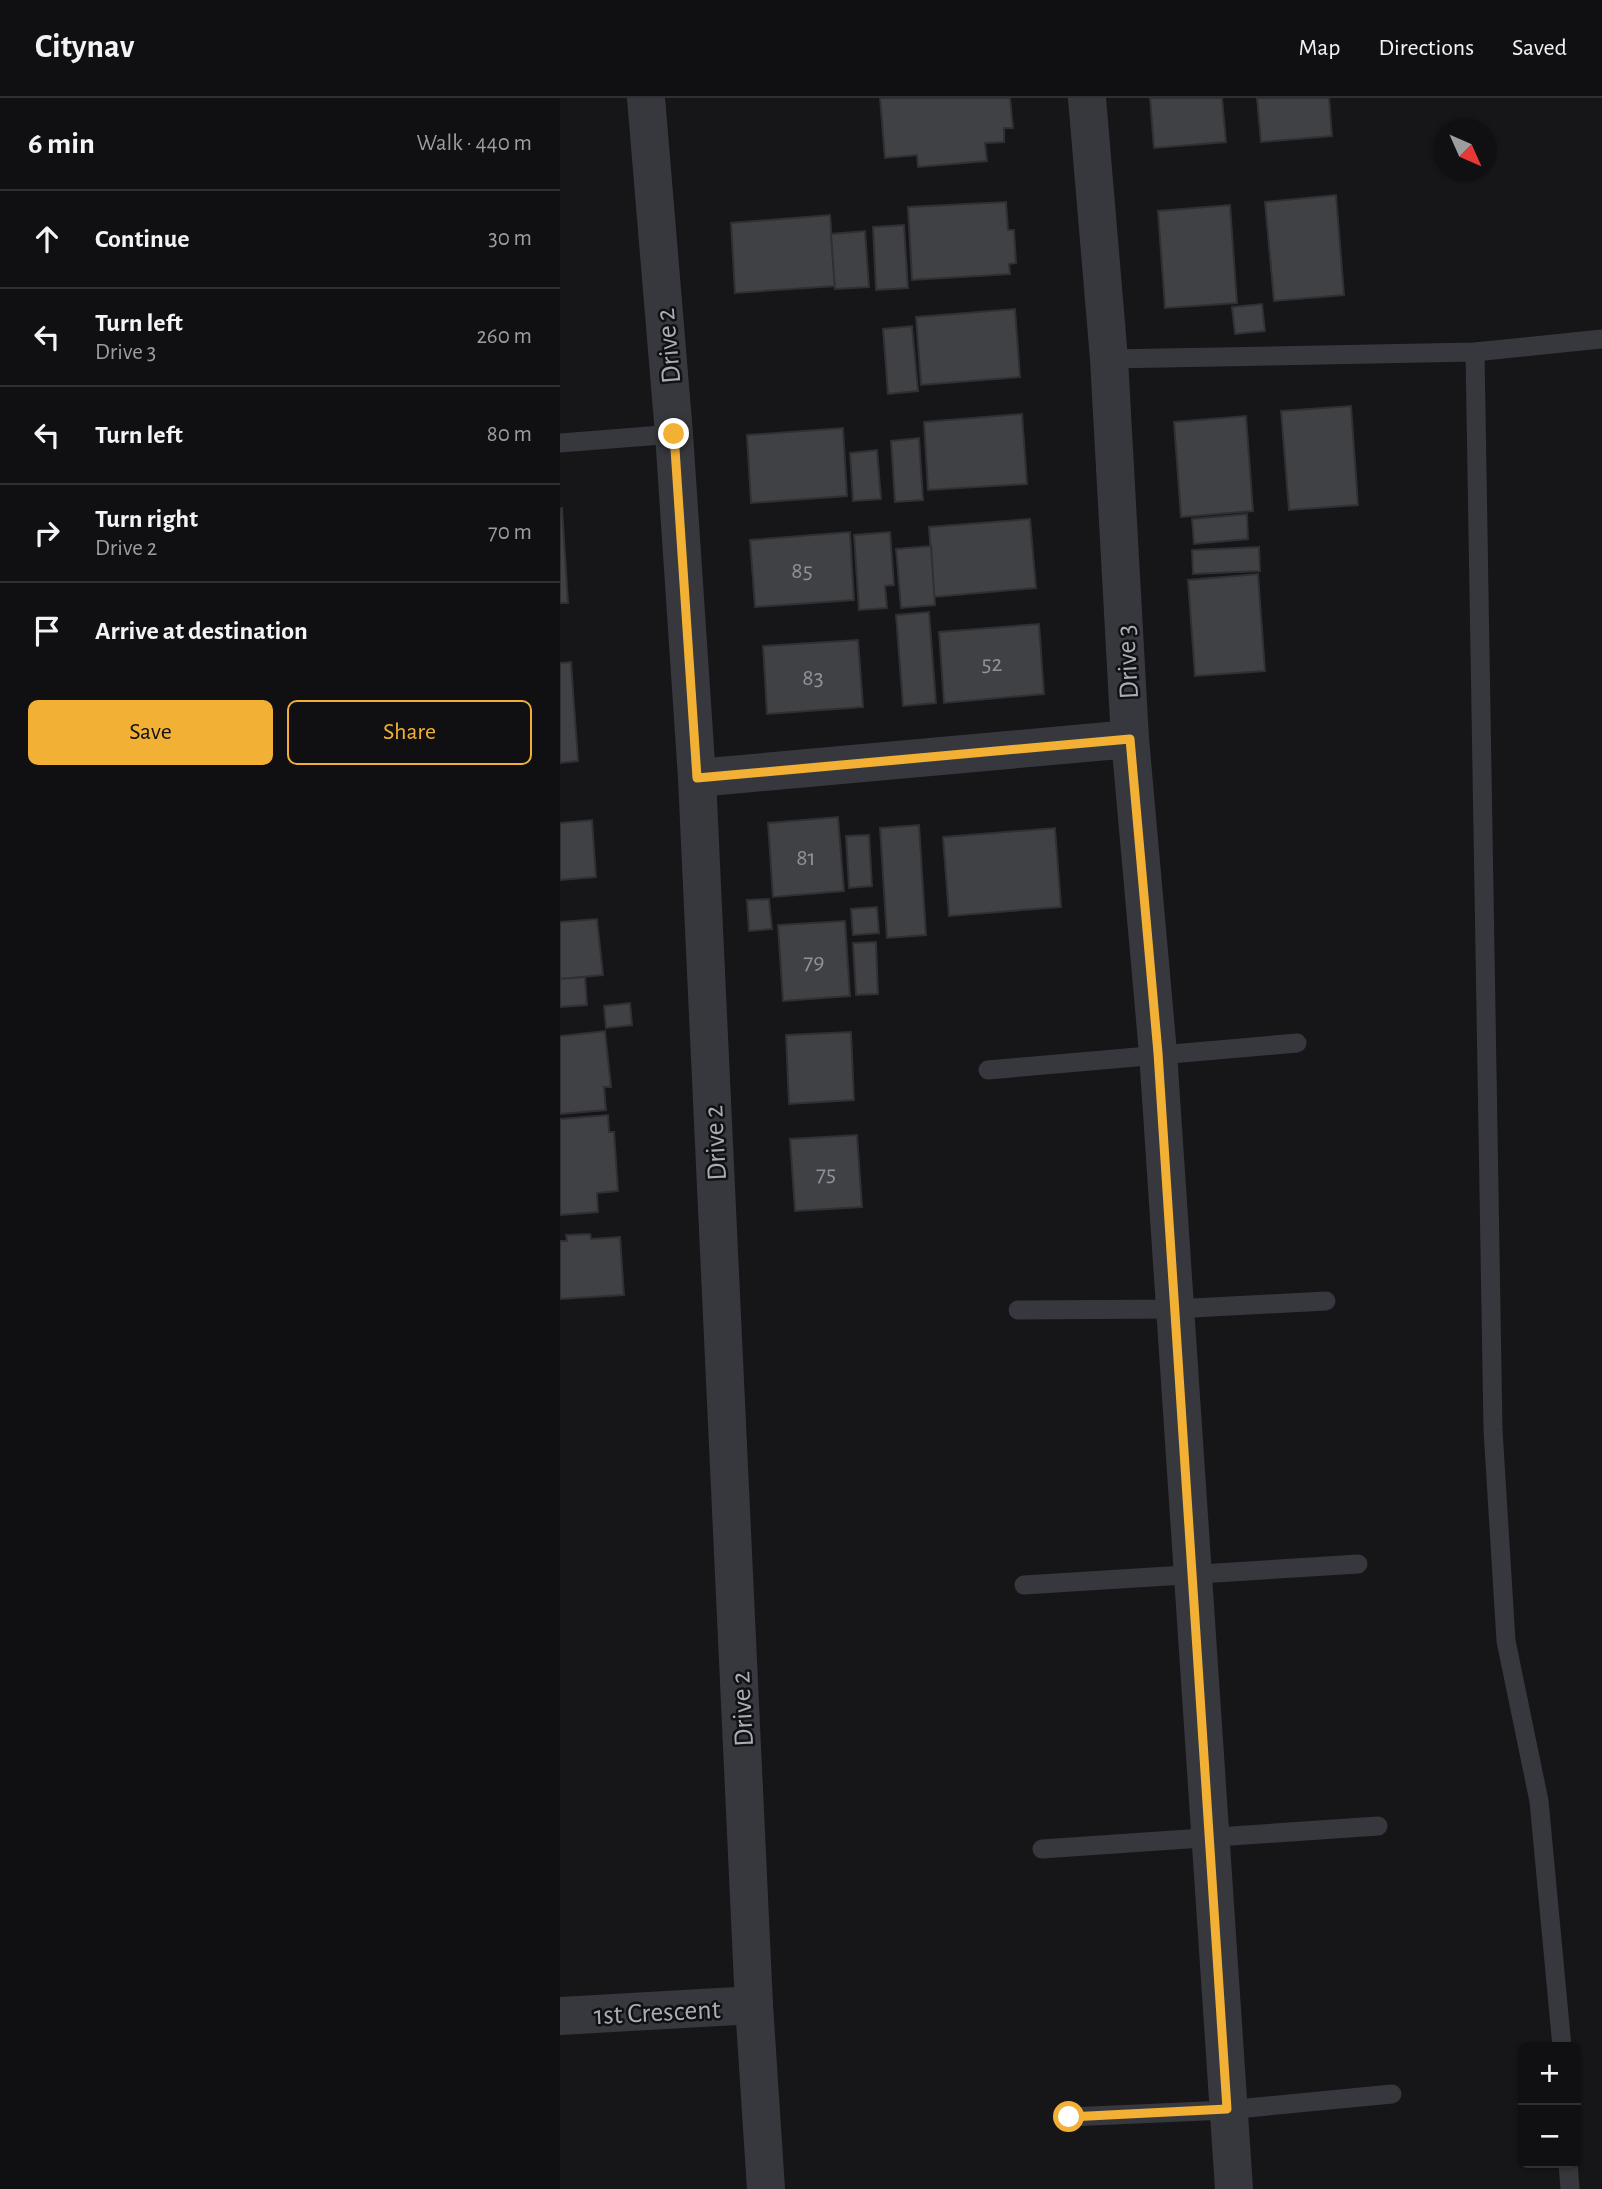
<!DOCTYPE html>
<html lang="en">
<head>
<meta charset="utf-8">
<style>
	:root { --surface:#101012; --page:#19191b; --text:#f1f3f6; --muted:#9c9d9f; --line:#303032; --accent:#f2b134 }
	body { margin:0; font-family:"Alegreya Sans",sans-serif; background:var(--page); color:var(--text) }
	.controls { position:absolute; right:21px; bottom:21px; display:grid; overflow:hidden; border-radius:10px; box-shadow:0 2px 5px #0004 }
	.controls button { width:63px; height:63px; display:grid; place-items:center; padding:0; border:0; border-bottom:2px solid var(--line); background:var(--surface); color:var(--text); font:35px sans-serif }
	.compass { position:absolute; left:874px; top:21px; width:63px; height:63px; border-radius:50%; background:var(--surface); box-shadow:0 2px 5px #0004; rotate:135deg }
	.stop { position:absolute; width:21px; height:21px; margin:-16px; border:5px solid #f2b134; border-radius:50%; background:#fff }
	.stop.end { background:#f2b134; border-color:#fff; box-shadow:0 2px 7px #0008 }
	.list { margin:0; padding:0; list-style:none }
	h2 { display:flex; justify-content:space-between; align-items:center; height:91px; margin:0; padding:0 28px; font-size:30px }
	h2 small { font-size:23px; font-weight:400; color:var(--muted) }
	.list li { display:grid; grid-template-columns:46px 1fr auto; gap:21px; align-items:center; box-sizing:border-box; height:98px; padding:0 28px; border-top:2px solid var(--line) }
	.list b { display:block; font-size:26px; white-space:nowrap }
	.list p { margin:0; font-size:23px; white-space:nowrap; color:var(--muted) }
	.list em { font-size:23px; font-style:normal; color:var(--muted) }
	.actions { display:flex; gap:14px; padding:21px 28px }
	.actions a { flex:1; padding:16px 0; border:2px solid var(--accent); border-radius:10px; text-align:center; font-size:24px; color:var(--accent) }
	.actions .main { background:var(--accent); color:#111 }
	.icon { flex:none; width:38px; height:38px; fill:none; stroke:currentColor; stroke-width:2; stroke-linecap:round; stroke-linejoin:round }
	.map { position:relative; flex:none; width:1042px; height:2091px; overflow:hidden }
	header { display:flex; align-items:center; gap:42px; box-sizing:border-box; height:98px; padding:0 35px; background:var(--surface); border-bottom:2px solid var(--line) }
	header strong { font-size:33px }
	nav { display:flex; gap:38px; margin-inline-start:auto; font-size:24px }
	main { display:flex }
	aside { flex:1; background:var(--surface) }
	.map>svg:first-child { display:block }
</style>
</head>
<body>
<header>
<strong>Citynav</strong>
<nav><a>Map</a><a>Directions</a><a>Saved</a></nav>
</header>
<main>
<aside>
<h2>6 min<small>Walk · 440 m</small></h2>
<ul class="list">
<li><svg class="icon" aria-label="ahead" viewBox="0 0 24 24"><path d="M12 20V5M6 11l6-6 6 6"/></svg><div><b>Continue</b></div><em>30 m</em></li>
<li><svg class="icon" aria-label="left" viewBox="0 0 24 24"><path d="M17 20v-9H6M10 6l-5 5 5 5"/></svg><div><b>Turn left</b><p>Drive 3</p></div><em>260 m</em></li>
<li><svg class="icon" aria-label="left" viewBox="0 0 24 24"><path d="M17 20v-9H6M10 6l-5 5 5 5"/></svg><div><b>Turn left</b></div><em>80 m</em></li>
<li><svg class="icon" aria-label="right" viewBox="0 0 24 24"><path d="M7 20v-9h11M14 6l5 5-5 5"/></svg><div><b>Turn right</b><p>Drive 2</p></div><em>70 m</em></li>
<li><svg class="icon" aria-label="arrive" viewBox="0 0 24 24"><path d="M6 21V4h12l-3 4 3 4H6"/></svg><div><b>Arrive at destination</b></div></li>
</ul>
<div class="actions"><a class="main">Save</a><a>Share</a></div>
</aside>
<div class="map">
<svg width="1042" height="2091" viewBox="0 0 1042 2091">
	<rect width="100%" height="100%" fill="#161618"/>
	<!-- building -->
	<g fill="#404145" stroke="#303034" stroke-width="2">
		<path d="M320,0H450L453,30H444V44L425,45L427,63L358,69L357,57L325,60Z"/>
		<path d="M590,0H662L666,44L594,50Z"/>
		<path d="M697,0H769L772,38L701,44Z"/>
		<path d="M776,97L784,197L714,203L705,104Z"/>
		<path d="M446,104L448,132H454L456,165L449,166L450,176L352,182L348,109Z"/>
		<path d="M670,107L677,205L605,210L598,113Z"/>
		<path d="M270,117L275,188L175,195L171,125Z"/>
		<path d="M344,127L348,190L316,192L313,129Z"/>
		<path d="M305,133L309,189L275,191L271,136Z"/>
		<path d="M702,206L705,233L675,236L672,209Z"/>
		<path d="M455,211L460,279L361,287L356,219Z"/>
		<path d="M352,228L358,293L328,296L323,231Z"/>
		<path d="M791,308L798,407L729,412L721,313Z"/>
		<path d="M462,316L467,386L368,392L364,324Z"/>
		<path d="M686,318L693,413L621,419L614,324Z"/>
		<path d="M283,330L287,398L191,405L187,337Z"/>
		<path d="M359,340L363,402L335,404L331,343Z"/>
		<path d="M317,352L321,401L293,403L290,355Z"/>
		<path d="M2,410L8,505H0V411Z"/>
		<path d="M687,416L688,441L634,446L632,421Z"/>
		<path d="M470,421L476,490L374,499L369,429Z"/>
		<path d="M290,434L294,502L195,509L190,442Z"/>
		<path d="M330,434L334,487L325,488L327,510L299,512L294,437Z"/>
		<path d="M371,448L375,507L341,510L336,451Z"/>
		<path d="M699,449L700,473L633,476L632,452Z"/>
		<path d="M698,476L705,573L635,578L628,482Z"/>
		<path d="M369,514L376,605L343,608L336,517Z"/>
		<path d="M479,526L484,596L384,605L379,534Z"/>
		<path d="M298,542L303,609L207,616L203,548Z"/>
		<path d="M11,564L18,663L0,665V565Z"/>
		<path d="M278,719L284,793L213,799L208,725Z"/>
		<path d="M32,722L36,779L0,782V725Z"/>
		<path d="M359,727L366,837L327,840L320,730Z"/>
		<path d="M495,730L501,809L389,818L383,739Z"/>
		<path d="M309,737L312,788L289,790L286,738Z"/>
		<path d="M209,801L212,831L189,833L187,802Z"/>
		<path d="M317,809L319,835L293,837L291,811Z"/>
		<path d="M37,821L43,877L0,881V824Z"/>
		<path d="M285,823L290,898L223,903L218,827Z"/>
		<path d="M316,844L318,896L296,897L293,845Z"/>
		<path d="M25,879L27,907L0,909V881Z"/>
		<path d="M70,905L72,927L46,930L44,908Z"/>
		<path d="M45,933L51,989H44L46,1012L0,1016V938Z"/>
		<path d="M291,934L294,1002L229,1006L226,937Z"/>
		<path d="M48,1017L49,1034H54L58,1093L37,1095L38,1114L0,1117V1021Z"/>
		<path d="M297,1037L302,1109L235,1113L230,1041Z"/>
		<path d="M30,1136L31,1141L60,1139L64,1197L0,1201V1143H7L6,1137Z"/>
	</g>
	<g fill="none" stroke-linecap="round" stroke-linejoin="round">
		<!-- lane -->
		<g stroke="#37383d" stroke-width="19">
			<path d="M915,254L933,1332L946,1543L979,1703L1002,1949"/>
			<path d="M549,261L915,254L1042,241"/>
			<path d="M0,345L114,336"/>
			<path d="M428,972L737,945"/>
			<path d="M458,1212L615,1211L766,1203"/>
			<path d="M464,1487L798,1466"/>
			<path d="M482,1751L818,1728"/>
			<path d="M509,2019L667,2012L832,1996"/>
			<path d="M1008,2065L1010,2091"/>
		</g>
		<!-- street -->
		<g stroke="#37383d" stroke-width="38">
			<path d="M86,0L114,336L137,680L194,1907L206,2091"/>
			<path d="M527,0L549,261L570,641L598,955L674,2091"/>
			<path d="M137,680L570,641"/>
			<path d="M0,1918L194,1907"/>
		</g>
	</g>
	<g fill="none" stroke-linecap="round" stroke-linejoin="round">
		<!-- route -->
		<path stroke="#f2b134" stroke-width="9" d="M114,336L137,680L570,641L598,955L667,2011L509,2019"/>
	</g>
	<g text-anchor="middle" stroke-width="5" stroke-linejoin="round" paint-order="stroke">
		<!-- number labels -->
		<g font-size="24" fill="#8e929b">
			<text x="242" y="480">85</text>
			<text x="432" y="573">52</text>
			<text x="253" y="587">83</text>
			<text x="246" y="767">81</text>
			<text x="254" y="871">79</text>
			<text x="266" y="1083">75</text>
		</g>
		<!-- street labels -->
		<g font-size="28" fill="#a8adb8" stroke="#111113">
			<text transform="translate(107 248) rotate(-95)" y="10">Drive 2</text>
			<text transform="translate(566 564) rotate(-93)" y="10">Drive 3</text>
			<text transform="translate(154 1045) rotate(-93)" y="10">Drive 2</text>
			<text transform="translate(181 1611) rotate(-93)" y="10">Drive 2</text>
			<text transform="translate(97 1913) rotate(-3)" y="10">1st Crescent</text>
		</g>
	</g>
</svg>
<div class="controls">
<button>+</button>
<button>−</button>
</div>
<svg class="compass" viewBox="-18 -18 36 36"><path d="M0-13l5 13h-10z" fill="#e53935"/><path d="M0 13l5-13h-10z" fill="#9c9d9f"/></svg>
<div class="stop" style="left:509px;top:2019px"></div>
<div class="stop end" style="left:114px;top:336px"></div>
</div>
</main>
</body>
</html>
